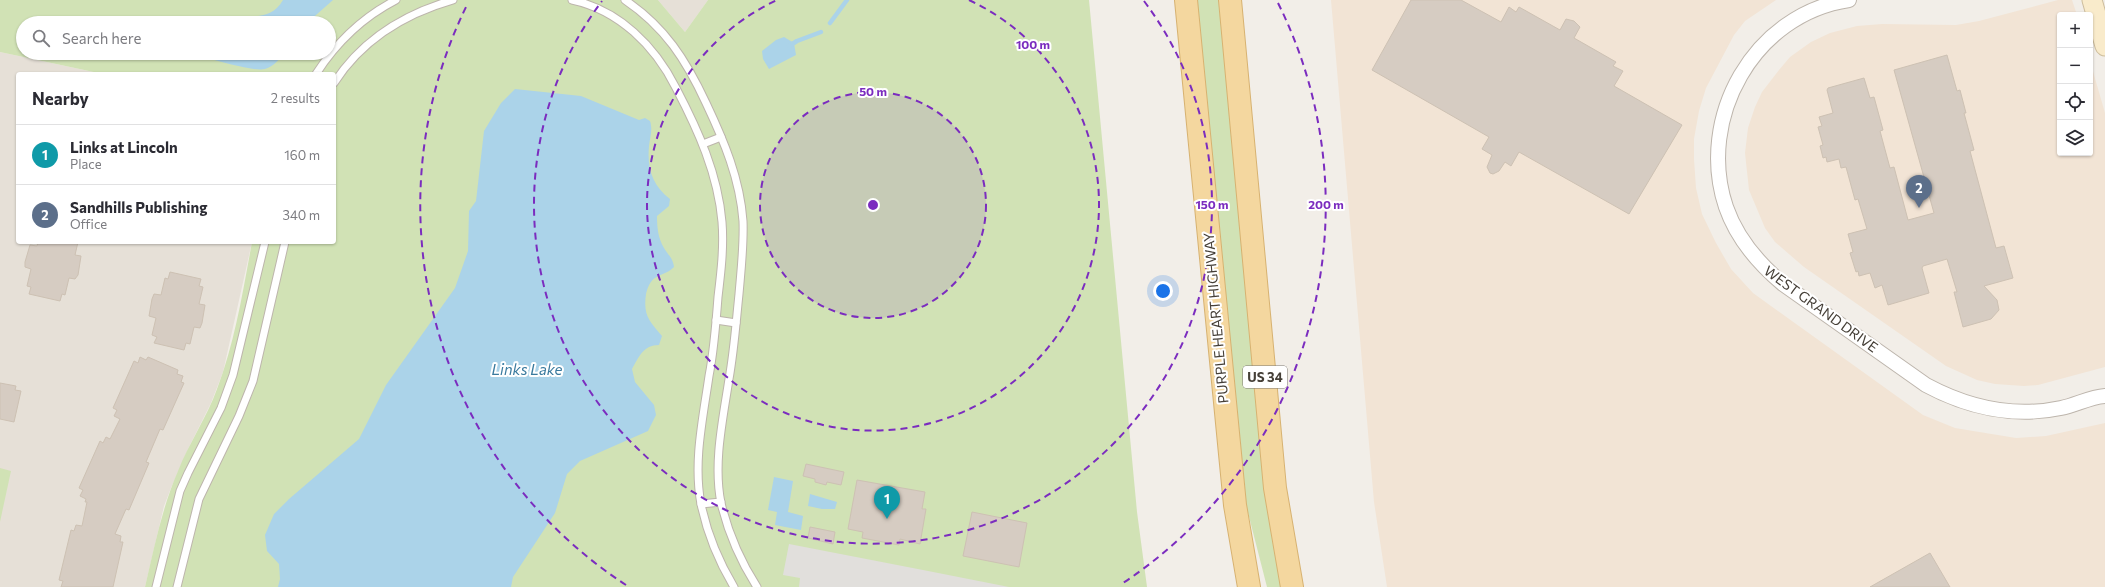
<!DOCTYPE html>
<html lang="en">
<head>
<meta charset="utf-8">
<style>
	:root { --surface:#fff; --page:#f7f7f7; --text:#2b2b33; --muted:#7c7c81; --line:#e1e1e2; --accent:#2563eb }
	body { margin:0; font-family:Commissioner,sans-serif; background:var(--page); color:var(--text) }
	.controls { position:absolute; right:12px; top:12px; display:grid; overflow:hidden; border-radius:4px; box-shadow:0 1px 3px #0004 }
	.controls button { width:36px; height:36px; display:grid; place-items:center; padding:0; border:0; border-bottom:1px solid var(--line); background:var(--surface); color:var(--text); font:20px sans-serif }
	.you { position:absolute; left:1163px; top:291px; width:14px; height:14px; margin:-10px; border:3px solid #fff; border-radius:50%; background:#1a73e8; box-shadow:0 0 0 6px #1a73e833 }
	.badge { display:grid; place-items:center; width:26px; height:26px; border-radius:50%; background:var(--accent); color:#fff; font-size:13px; font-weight:700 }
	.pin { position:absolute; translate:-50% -33px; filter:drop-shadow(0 1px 2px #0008) }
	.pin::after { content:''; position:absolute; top:21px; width:14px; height:12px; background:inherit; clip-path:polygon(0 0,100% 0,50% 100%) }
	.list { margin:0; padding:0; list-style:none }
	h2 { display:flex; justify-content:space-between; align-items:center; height:52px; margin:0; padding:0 16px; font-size:17px }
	h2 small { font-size:13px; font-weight:400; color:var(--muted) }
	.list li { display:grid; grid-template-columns:26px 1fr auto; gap:12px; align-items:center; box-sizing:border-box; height:60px; padding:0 16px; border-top:1px solid var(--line) }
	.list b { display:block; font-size:15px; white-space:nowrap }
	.list p { margin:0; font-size:13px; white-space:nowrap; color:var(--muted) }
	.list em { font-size:13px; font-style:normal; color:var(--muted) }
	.icon { flex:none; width:22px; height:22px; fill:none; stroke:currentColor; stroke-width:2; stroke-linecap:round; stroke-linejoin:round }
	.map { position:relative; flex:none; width:2105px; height:587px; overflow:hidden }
	.search { position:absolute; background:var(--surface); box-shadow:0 1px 3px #0004; left:16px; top:16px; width:320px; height:44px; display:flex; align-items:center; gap:10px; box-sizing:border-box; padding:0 14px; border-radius:22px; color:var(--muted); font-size:15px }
	.panel { position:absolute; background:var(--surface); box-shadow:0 1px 3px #0004; left:16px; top:72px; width:320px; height:172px; border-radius:4px }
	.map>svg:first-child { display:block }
</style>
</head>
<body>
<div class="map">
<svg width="2105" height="587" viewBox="0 0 2105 587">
	<rect width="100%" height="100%" fill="#f2eee8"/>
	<!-- residential -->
	<g fill="#e6e0d7">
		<path d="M658,0H708L685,32Z"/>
		<path d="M0,52L103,74H18V242H252L223,372L211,403L188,449L171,488L164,506L145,587H0Z"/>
	</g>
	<!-- commercial -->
	<g fill="#f2e4d5">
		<path d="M1331,0H1776L1745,21L1734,35L1706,88L1699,111L1694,139V159L1696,188L1702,214L1716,243L1731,269L1753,293L1923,415L1955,428L2016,438L2046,436L2105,423V587H1387L1374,502Z"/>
		<path d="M2058,0H2072L2077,15H2060V153H2090V61L2105,113V367L2038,385L2024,386L1995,384L1977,380L1946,366L1804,267L1775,242L1765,228L1749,190L1745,153L1748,128L1755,107L1762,92L1779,70L1790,57L1811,42L1830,33L1857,26L1882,24L1956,25L1979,21Z"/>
	</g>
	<!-- green -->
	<g fill="#d1e2b5" fill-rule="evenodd">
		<path d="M0,0H658L685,32L708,0H1089L1137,512L1147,587H145C154,548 162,508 178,471C189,443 207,417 217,389C235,342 243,291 252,242H334V74H103L0,52ZM23,23H329V53H23Z"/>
		<path d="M1197,0H1220L1264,488L1281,587H1267L1245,501L1239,465Z"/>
		<path d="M0,468L11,471L0,522Z"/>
	</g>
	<!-- parking -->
	<path fill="#e1dfdc" d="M789,544L923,570L1009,587H799L800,578L783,575Z"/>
	<!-- water -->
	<g fill="#abd3e9">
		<path d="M283,0H333L307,23H216C223,21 230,19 238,18C257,15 272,19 283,0Z"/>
		<path d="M784,37L794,43L796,55L769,69L763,59L762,51L776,40Z"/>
		<path d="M190,53H284C279,60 274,66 265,69C251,72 206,57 190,53Z"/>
		<path d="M515,89L581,96L639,120L645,118L650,121C653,130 650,137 649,146C647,168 652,185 670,199L669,206L657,216C657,227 658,238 664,248C668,255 673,258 674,267C667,274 662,273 655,278C650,281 647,289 646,294C643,315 649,321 662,336L659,345C643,345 639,357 632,369L635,382L654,405L656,415L648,431L580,461L567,474L555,513L513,577L511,587H278L280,579L279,564L267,551L265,535L274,514L289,499L359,439L386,385L455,288L468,251L469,211L476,201L484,131L501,103Z"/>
		<path d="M774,477L793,481L788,512L803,516L801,530L775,525L777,512L768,510Z"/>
		<path d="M810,494L837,502L835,509H822L808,506Z"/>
	</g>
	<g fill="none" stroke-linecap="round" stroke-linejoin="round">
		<!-- stream -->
		<g stroke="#abd3e9" stroke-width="4.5">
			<path d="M830,23L847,0"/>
			<path d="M789,46L797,41L821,32"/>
		</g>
	</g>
	<!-- building -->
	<g fill="#d6ccc2" stroke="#cdc1b3">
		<path d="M1411,0H1461L1501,22L1509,7L1516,12L1519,7L1560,30L1566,19L1574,21L1580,27L1574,38L1616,62L1613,66L1623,71L1614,86L1682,125L1629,214L1519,152L1511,166L1505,162L1499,171L1493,174L1490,173L1487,167L1492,155L1482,149L1489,137L1372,70Z"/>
		<path d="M1947,55L1957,91L1960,90L1966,113H1964L1974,150L1970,151L1996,248L2004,246L2013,278L1984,286L1997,300L1999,310L1991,319L1963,327L1954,292H1957L1947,259L1923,266L1922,268L1929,293L1888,305L1882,285L1875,288L1870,273L1859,276L1858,271L1856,272L1850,253L1853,252L1848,234L1867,229L1858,199L1855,200L1846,167L1841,168L1839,159L1827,162L1826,157L1823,158L1820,146L1823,145L1818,127L1822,126L1819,117L1833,113L1827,90L1828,88L1864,78L1870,98L1874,97L1883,130L1880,131L1890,168L1894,167L1908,220L1934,213L1894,70Z"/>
		<path d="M38,242H78L75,255L81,256L78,275L75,279L69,278L65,295L62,294L60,301L29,294L31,287L27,286L31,269L25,267V262L30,245L37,246Z"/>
		<path d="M170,272L201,279L199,286L203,287L199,304L205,305L202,323L200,328L194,327L190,344L186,343L184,350L154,343L157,337L152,335L156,318L149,316L152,299L154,294L161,295L165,278L168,279Z"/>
		<path d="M140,357L146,360L148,357L178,370L177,374L183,376L181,382L184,383L163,430L160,429L146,462L149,463L129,510L126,509L115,534L121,536L120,542H123L113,587H61L63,581L59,580L71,530L74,531L76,525L82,526L87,502H85L86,499L80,496L83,490L79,488L100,441L103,443L106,437L110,439L120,419L114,416L117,410L113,408L134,361L138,363Z"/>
		<path d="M0,383L16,386L15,390L21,391L14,422L0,419Z"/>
		<path d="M806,464L844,472L841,485L827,482L826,485L815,482V479L803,476Z"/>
		<path d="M857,480L925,492L922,509H926L920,544L900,539L899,545L862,538L863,532L848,529Z"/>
		<path d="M972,512L1027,523L1019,567L963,556Z"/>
		<path d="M810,527L835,532L833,544L808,538Z"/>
		<path d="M1930,553L1950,587H1870Z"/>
	</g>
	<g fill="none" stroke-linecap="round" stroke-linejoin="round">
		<defs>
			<g id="lane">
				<path d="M572,0C619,10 655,46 676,88C698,130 718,174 722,222C724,247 721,272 718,297C716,324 714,350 709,376C703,418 693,462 701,504C707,533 719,562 734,587"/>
				<path d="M625,0C665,27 686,60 706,103C724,141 740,179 743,221C744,245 741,270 739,294C736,323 734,351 729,379C723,419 713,463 721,503C728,532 741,562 757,587"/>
				<path d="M316,74C336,43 363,17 396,0"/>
				<path d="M334,83C362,40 404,14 453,0"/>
				<path d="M703,144L721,137"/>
				<path d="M716,320L736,323"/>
				<path d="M701,504L721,502"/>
				<path d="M156,587L180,491L188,473L221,408L233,375L265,242"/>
				<path d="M177,587L199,499L239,416L253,381L285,242"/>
			</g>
			<path id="street" d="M1849,0C1754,14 1696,118 1726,207C1737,239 1758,263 1783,284L1926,385C1967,407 2014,418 2061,408C2076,405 2090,397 2105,396"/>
			<path id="secondary" d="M2092,0L2105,46"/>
			<g id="primary">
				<path d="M1186,0L1231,464L1235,505L1249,587"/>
				<path d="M1230,0L1275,488L1292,587"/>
			</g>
		</defs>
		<!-- lane casing -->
		<use href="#lane" stroke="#bdb5ac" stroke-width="9"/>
		<!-- street casing -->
		<use href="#street" stroke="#bdb5ac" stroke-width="16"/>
		<!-- secondary casing -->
		<use href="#secondary" stroke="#cdbd9c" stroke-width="21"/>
		<!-- primary casing -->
		<use href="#primary" stroke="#d7b271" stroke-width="24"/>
		<!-- lane -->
		<use href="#lane" stroke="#fff" stroke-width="7"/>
		<!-- street -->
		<use href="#street" stroke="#fff" stroke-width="14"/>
		<!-- secondary -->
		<use href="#secondary" stroke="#f9ebcb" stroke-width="19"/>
		<!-- primary -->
		<use href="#primary" stroke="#f4d79f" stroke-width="22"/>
	</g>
	<!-- distance rings -->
	<circle cx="873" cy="205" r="113" fill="#7b2cbf" fill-opacity=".12"/>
	<g fill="none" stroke="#7b2cbf" stroke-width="2" stroke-dasharray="7 5">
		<circle cx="873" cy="205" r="113"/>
		<path d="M969 0A226 226 0 1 1 777 0"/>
		<path d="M1144 1A339 339 0 1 1 602 1"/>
		<path d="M626 585A453 453 0 0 1 468 3M1278 3A453 453 0 0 1 1120 585"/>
	</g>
	<g text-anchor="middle" stroke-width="4" stroke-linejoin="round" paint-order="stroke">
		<!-- shield labels -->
		<rect fill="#fff" stroke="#7d7973" stroke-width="1" x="1243" y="366" width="44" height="22" rx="3"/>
		<g font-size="13" font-weight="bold" fill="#453f37">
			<text x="1265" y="382">US 34</text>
		</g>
		<!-- street labels -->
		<g font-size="14" fill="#453f37" stroke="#fff">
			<text transform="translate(1821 309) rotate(36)" y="5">WEST GRAND DRIVE</text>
			<text transform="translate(1216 318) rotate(-95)" y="5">PURPLE HEART HIGHWAY</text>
		</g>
		<!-- water labels -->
		<g font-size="15" font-style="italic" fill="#3a7a9e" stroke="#fff">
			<text x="527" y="375">Links Lake</text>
		</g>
	</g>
	<circle cx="873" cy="205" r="6" fill="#7b2cbf" stroke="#fff" stroke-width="2"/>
	<g font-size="12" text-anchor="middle" font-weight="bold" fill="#7b2cbf" stroke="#fff" stroke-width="4" stroke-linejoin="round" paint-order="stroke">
		<text x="1033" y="49">100 m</text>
		<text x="873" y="96">50 m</text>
		<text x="1212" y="209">150 m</text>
		<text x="1326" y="209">200 m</text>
	</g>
</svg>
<div class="controls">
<button>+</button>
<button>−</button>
<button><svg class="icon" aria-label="locate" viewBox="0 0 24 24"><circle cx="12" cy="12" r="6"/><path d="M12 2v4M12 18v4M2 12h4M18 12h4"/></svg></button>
<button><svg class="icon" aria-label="layers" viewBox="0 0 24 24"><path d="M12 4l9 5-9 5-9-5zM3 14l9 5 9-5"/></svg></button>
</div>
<div class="you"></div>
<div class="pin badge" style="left:887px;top:519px;background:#0f9aa8">1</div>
<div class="pin badge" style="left:1919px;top:208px;background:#5c6f8a">2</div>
<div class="search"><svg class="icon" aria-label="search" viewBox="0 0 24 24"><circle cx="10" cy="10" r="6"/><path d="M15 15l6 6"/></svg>Search here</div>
<section class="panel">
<h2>Nearby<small>2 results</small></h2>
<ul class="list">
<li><span class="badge" style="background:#0f9aa8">1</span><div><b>Links at Lincoln</b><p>Place</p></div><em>160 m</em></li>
<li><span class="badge" style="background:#5c6f8a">2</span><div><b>Sandhills Publishing</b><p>Office</p></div><em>340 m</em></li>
</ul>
</section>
</div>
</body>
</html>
